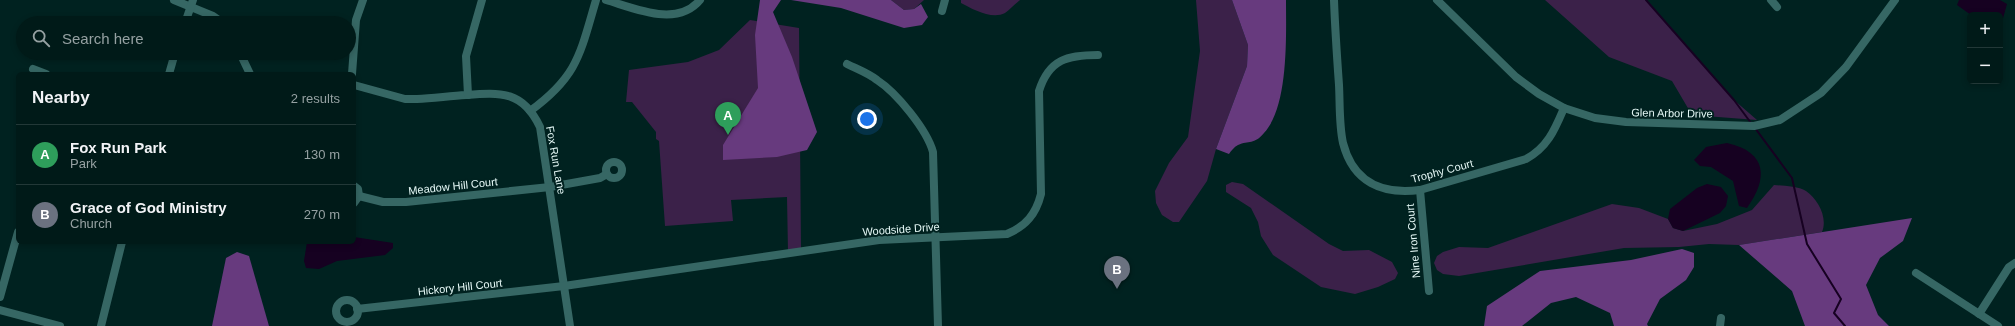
<!DOCTYPE html>
<html lang="en">
<head>
<meta charset="utf-8">
<style>
	:root { --surface:#001a18; --page:#0e2725; --text:#f1f3f6; --muted:#95a1a2; --line:#223837; --accent:#0b8043 }
	body { margin:0; font-family:Helvetica,sans-serif; background:var(--page); color:var(--text) }
	.controls { position:absolute; right:12px; top:12px; display:grid; overflow:hidden; border-radius:6px; box-shadow:0 2px 6px #0003 }
	.controls button { width:36px; height:36px; display:grid; place-items:center; padding:0; border:0; border-bottom:1px solid var(--line); background:var(--surface); color:var(--text); font:20px sans-serif }
	.you { position:absolute; left:867px; top:119px; width:14px; height:14px; margin:-10px; border:3px solid #fff; border-radius:50%; background:#1a73e8; box-shadow:0 0 0 6px #1a73e833 }
	.badge { display:grid; place-items:center; width:26px; height:26px; border-radius:50%; background:var(--accent); color:#fff; font-size:13px; font-weight:700 }
	.pin { position:absolute; translate:-50% -33px; filter:drop-shadow(0 1px 2px #0008) }
	.pin::after { content:''; position:absolute; top:21px; width:14px; height:12px; background:inherit; clip-path:polygon(0 0,100% 0,50% 100%) }
	.list { margin:0; padding:0; list-style:none }
	h2 { display:flex; justify-content:space-between; align-items:center; height:52px; margin:0; padding:0 16px; font-size:17px }
	h2 small { font-size:13px; font-weight:400; color:var(--muted) }
	.list li { display:grid; grid-template-columns:26px 1fr auto; gap:12px; align-items:center; box-sizing:border-box; height:60px; padding:0 16px; border-top:1px solid var(--line) }
	.list b { display:block; font-size:15px; white-space:nowrap }
	.list p { margin:0; font-size:13px; white-space:nowrap; color:var(--muted) }
	.list em { font-size:13px; font-style:normal; color:var(--muted) }
	.icon { flex:none; width:22px; height:22px; fill:none; stroke:currentColor; stroke-width:2; stroke-linecap:round; stroke-linejoin:round }
	.map { position:relative; flex:none; width:2015px; height:326px; overflow:hidden }
	.search { position:absolute; background:var(--surface); box-shadow:0 2px 6px #0003; left:16px; top:16px; width:340px; height:44px; display:flex; align-items:center; gap:10px; box-sizing:border-box; padding:0 14px; border-radius:22px; color:var(--muted); font-size:15px }
	.panel { position:absolute; background:var(--surface); box-shadow:0 2px 6px #0003; left:16px; top:72px; width:340px; height:172px; border-radius:6px }
	.map>svg:first-child { display:block }
</style>
</head>
<body>
<div class="map">
<svg width="2015" height="326" viewBox="0 0 2015 326">
	<rect width="100%" height="100%" fill="#002220"/>
	<!-- green -->
	<g fill="#3b2149">
		<path d="M891,0H924L914,9L904,10Z"/>
		<path d="M961,0H1020C1015,4 1010,9 1005,13C992,20 972,9 961,3Z"/>
		<path d="M1196,0H1232L1248,45L1247,66L1216,149L1207,181L1179,222H1173L1162,215L1156,203L1155,191L1169,163L1188,137L1200,51Z"/>
		<path d="M1545,0H1646L1734,100L1757,120L1692,115L1672,81L1609,57Z"/>
		<path d="M750,20L799,28L801,250L788,252L787,197L731,200L733,221L665,226L659,141L656,139V132L632,102H626L629,70L688,62L719,50Z"/>
		<path d="M1232,182L1243,184L1329,244L1343,251L1369,250L1392,262L1398,273L1395,279L1378,287L1355,294L1321,287L1273,255L1261,236L1258,222L1251,208L1226,192V185Z"/>
		<path d="M1774,185C1783,186 1798,186 1806,191C1818,199 1828,218 1822,232L1739,245L1709,244L1679,247L1624,248L1459,276L1443,274L1437,270L1434,263L1437,256L1443,252L1459,247L1488,248L1612,204L1639,208L1668,219L1673,228L1683,231L1717,224L1752,210Z"/>
	</g>
	<!-- forest -->
	<g fill="#673a7e">
		<path d="M760,0H781L773,12L792,57L817,132L807,150L777,157L723,160V145L758,88L755,35Z"/>
		<path d="M791,0H891L904,10L914,9L921,4L928,17L922,25L904,28L841,8Z"/>
		<path d="M1232,0H1286C1286,35 1289,106 1264,133C1254,145 1249,140 1238,145C1234,147 1231,151 1229,154L1216,149L1247,66L1248,45Z"/>
		<path d="M1912,218L1903,241L1880,258L1866,285L1878,315L1889,326H1805L1792,291L1739,245Z"/>
		<path d="M1682,249L1694,253V267L1686,280L1660,299L1647,324L1648,326H1614L1610,313L1576,297L1551,303L1522,326H1484L1487,306L1540,271L1631,260Z"/>
		<path d="M237,252L249,256L269,326H212L226,258Z"/>
	</g>
	<!-- water -->
	<g fill="#160121">
		<path d="M1959,0H2000L2007,4L2002,22H2000V15H1971L1957,5Z"/>
		<path d="M1727,143C1768,152 1768,179 1747,208L1739,206L1733,181L1711,167L1700,166L1694,160L1706,147Z"/>
		<path d="M1707,184L1721,187L1728,196L1726,206L1720,213L1683,231L1673,228L1668,219L1670,209L1697,188Z"/>
		<path d="M354,237L393,243V248L385,255L337,261L319,269L306,268L304,261L307,242H354Z"/>
	</g>
	<g fill="none" stroke-linecap="round" stroke-linejoin="round">
		<!-- stream -->
		<g stroke="#160121" stroke-width="2">
			<path d="M1646,0L1734,100L1751,123"/>
			<path d="M1755,128L1792,178L1807,244L1841,299L1834,313L1845,326"/>
		</g>
		<!-- street -->
		<g stroke="#366764" stroke-width="8">
			<path d="M174,0L213,16L223,23"/>
			<path d="M606,0C634,8 677,28 700,0"/>
			<path d="M1334,0C1335,28 1337,57 1339,85C1340,104 1339,125 1343,143C1353,182 1382,195 1420,190L1526,159C1548,147 1555,129 1564,108"/>
			<path d="M1437,0L1516,77L1539,94L1564,108L1595,118L1626,122L1754,126L1780,120L1821,93L1846,67L1895,0"/>
			<path d="M1771,0L1777,7"/>
			<path d="M942,11L945,0"/>
			<path d="M185,23L193,0"/>
			<path d="M240,53L250,74"/>
			<path d="M847,64C857,69 868,73 877,80C897,93 927,130 933,152L938,326"/>
			<path d="M33,69L46,74"/>
			<path d="M169,74L175,53"/>
			<path d="M352,74L356,20L363,0"/>
			<path d="M354,85L405,99H417C434,98 450,96 466,95C501,92 523,91 540,127L570,326"/>
			<path d="M468,95L466,56L482,0"/>
			<path d="M530,111C578,76 580,54 596,0"/>
			<circle cx="614" cy="170" r="8"/>
			<path d="M354,186L358,189L359,196L354,203"/>
			<path d="M1420,190L1429,291"/>
			<path d="M359,196L383,202H406L550,187L600,178L607,174"/>
			<path d="M1916,273L1998,326"/>
			<path d="M0,297L18,232"/>
			<circle cx="347" cy="311" r="11"/>
			<path d="M357,309L564,286L879,240L1007,234C1026,226 1036,214 1041,194L1039,91C1049,59 1068,55 1098,55"/>
			<path d="M0,310L60,326"/>
			<path d="M1979,314L2009,267L2015,263"/>
			<path d="M101,326L122,242"/>
			<path d="M1720,326L1721,318"/>
		</g>
	</g>
	<g text-anchor="middle" stroke-width="4" stroke-linejoin="round" paint-order="stroke">
		<!-- street labels -->
		<g font-size="11" fill="#e6f9f7" stroke="#002220">
			<text transform="translate(1672 113) rotate(1)" y="4">Glen Arbor Drive</text>
			<text transform="translate(556 160) rotate(80)" y="4">Fox Run Lane</text>
			<text transform="translate(1442 171) rotate(-15)" y="4">Trophy Court</text>
			<text transform="translate(453 186) rotate(-6)" y="4">Meadow Hill Court</text>
			<text transform="translate(901 229) rotate(-4)" y="4">Woodside Drive</text>
			<text transform="translate(1413 241) rotate(-95)" y="4">Nine Iron Court</text>
			<text transform="translate(460 287) rotate(-6)" y="4">Hickory Hill Court</text>
		</g>
	</g>
</svg>
<div class="controls">
<button>+</button>
<button>−</button>
</div>
<div class="you"></div>
<div class="pin badge" style="left:728px;top:135px;background:#2e9e5b">A</div>
<div class="pin badge" style="left:1117px;top:289px;background:#6b7280">B</div>
<div class="search"><svg class="icon" aria-label="search" viewBox="0 0 24 24"><circle cx="10" cy="10" r="6"/><path d="M15 15l6 6"/></svg>Search here</div>
<section class="panel">
<h2>Nearby<small>2 results</small></h2>
<ul class="list">
<li><span class="badge" style="background:#2e9e5b">A</span><div><b>Fox Run Park</b><p>Park</p></div><em>130 m</em></li>
<li><span class="badge" style="background:#6b7280">B</span><div><b>Grace of God Ministry</b><p>Church</p></div><em>270 m</em></li>
</ul>
</section>
</div>
</body>
</html>
